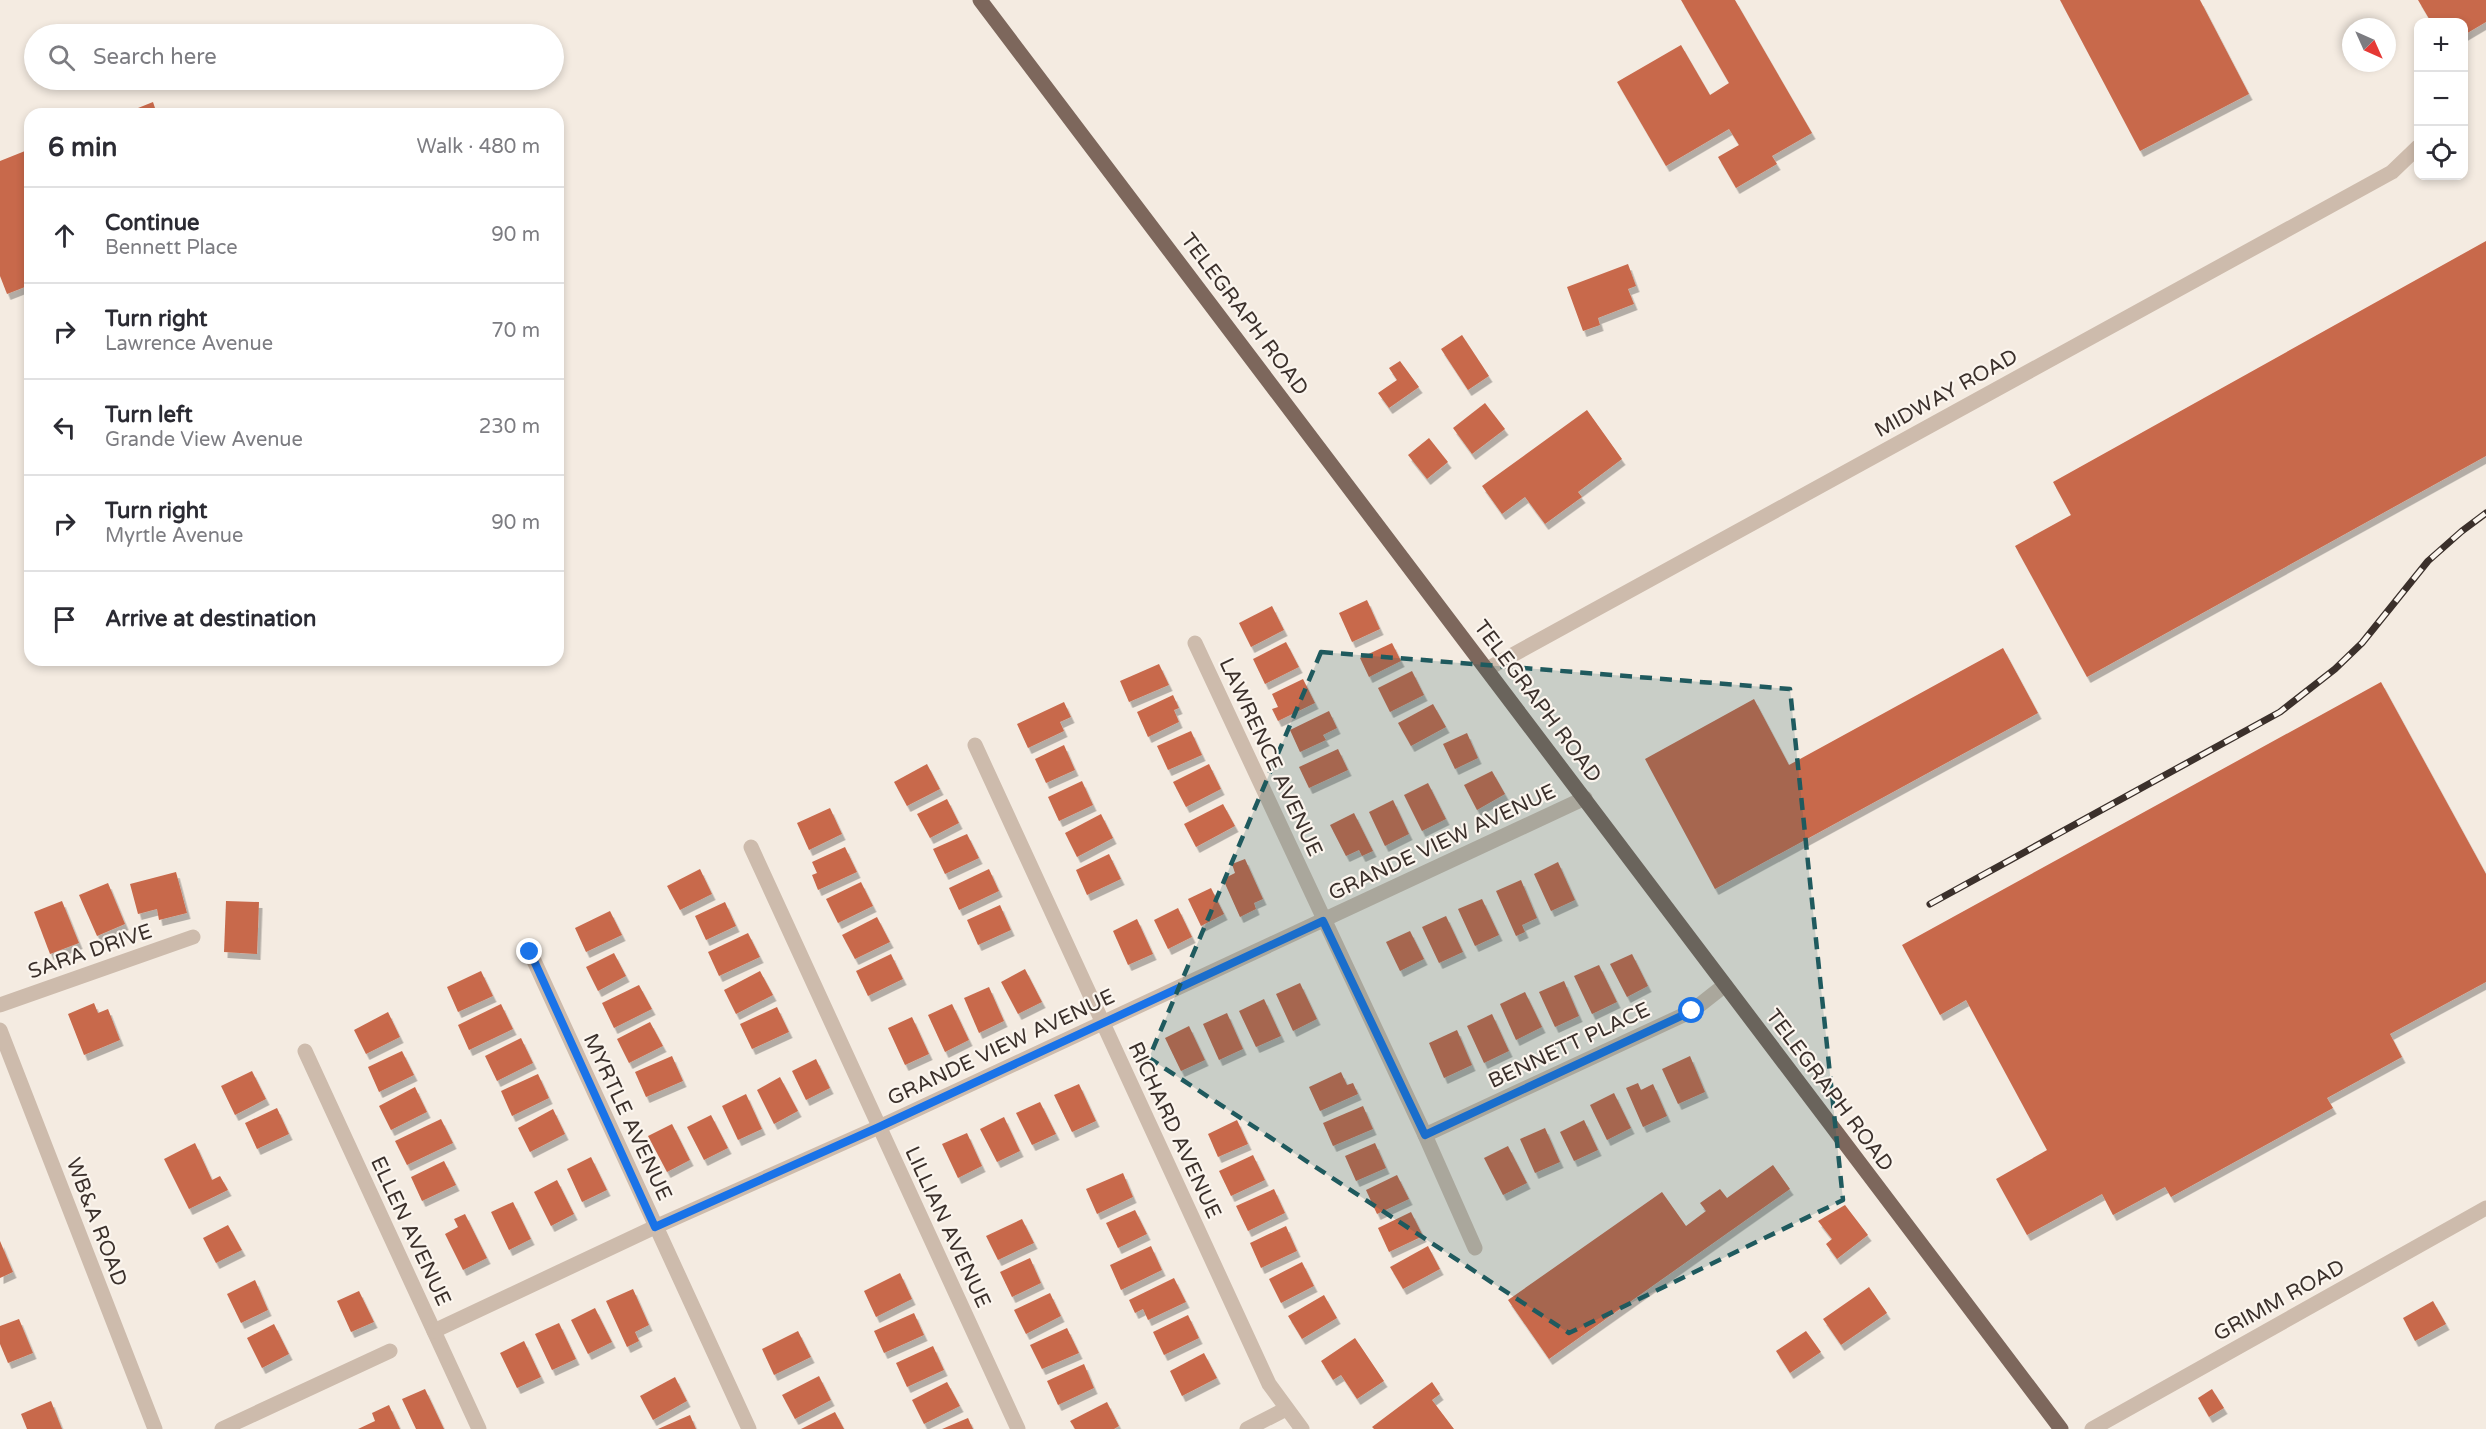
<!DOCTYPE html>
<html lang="en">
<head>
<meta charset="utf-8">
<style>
	:root { --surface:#fff; --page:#f7f7f7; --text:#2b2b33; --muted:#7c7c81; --line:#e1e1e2 }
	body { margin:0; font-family:"Varela Round",sans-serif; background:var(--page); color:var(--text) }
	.controls { position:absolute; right:18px; top:18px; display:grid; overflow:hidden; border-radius:12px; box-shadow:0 3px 9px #0003 }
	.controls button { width:54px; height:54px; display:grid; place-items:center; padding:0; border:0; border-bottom:2px solid var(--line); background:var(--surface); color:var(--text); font:30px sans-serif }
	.compass { position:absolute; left:2342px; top:18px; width:54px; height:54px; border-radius:50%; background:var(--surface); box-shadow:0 3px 9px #0003; rotate:135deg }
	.stop { position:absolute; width:18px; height:18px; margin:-14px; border:4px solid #1a73e8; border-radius:50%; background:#fff }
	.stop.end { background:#1a73e8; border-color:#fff; box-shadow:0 2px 6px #0008 }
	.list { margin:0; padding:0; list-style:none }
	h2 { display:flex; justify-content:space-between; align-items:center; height:78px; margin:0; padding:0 24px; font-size:26px }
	h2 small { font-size:20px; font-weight:400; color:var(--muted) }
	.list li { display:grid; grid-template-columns:39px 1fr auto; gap:18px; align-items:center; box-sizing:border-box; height:96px; padding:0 24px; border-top:2px solid var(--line) }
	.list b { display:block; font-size:22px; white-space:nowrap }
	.list p { margin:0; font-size:20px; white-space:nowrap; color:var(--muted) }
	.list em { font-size:20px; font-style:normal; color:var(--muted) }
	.icon { flex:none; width:33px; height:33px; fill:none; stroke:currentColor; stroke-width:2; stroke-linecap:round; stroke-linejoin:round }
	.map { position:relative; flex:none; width:2486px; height:1429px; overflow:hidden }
	.search { position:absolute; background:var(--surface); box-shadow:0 3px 9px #0003; left:24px; top:24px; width:540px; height:66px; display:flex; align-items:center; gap:15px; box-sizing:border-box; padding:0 21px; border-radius:33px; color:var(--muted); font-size:22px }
	.panel { position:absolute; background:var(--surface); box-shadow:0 3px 9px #0003; left:24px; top:108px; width:540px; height:558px; border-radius:18px }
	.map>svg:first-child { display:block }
</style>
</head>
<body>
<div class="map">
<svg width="2486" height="1429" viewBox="0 0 2486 1429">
	<defs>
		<filter id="shadow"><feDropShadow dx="3.5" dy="6" stdDeviation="0" flood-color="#0004"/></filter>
	</defs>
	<rect width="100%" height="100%" fill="#f4ebe1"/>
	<!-- building -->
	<g fill="#c8694b" filter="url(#shadow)">
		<path d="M1681,0H1735L1812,133L1772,156L1777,164L1736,188L1718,157L1739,145L1729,129L1666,166L1617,82L1681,45L1710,95L1729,83Z"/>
		<path d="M2060,0H2200L2249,94L2140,151Z"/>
		<path d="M2418,0H2486V22L2464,35V22H2431Z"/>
		<path d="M153,102L157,114H123Z"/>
		<path d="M30,149V285L7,294L0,276V161Z"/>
		<path d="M2486,241V456L2087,677L2015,546L2071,515L2053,482Z"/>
		<path d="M1628,264L1636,286L1628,289L1634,304L1598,318L1600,325L1583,331L1567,287Z"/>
		<path d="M1462,335L1489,376L1468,390L1441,349Z"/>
		<path d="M1400,361L1419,387L1389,408L1378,393L1397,380L1389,368Z"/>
		<path d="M1485,403L1505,429L1472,454L1453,428Z"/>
		<path d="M1587,410L1622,459L1578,492L1582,497L1545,524L1525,497L1502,514L1482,486Z"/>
		<path d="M1429,438L1448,462L1427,479L1408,455Z"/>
		<path d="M1367,600L1380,629L1352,642L1339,613Z"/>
		<path d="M1272,606L1284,630L1251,647L1239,623Z"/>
		<path d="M1286,642L1299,667L1265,684L1253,659Z"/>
		<path d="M1392,643L1401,661L1369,677L1360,658Z"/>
		<path d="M2003,648L2038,713L1715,889L1645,759L1754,699L1789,765Z"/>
		<path d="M1159,664L1169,685L1129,702L1120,681Z"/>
		<path d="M1412,671L1424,695L1390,712L1378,688Z"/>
		<path d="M1303,679L1315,703L1278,721L1272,709L1278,707L1272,694Z"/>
		<path d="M2381,682L2486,874V982L2390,1034L2402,1057L2327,1098L2333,1108L2171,1197L2165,1187L2113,1215L2102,1194L2027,1235L1996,1179L2047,1150L1966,1000L1940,1015L1902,945Z"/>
		<path d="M1173,695L1179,708L1174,710L1179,722L1148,737L1137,712Z"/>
		<path d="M1064,702L1071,717L1060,722L1064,731L1028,748L1017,724Z"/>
		<path d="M1433,704L1446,727L1411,746L1398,723Z"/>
		<path d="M1329,711L1337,728L1323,735L1326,740L1300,752L1290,730Z"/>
		<path d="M1191,731L1202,755L1168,770L1157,746Z"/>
		<path d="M1467,733L1478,758L1455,769L1443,744Z"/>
		<path d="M1064,745L1075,770L1046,783L1035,759Z"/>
		<path d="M1338,749L1348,770L1309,788L1299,767Z"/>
		<path d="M927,764L940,789L907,806L894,782Z"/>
		<path d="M1209,764L1221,789L1186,807L1173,782Z"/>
		<path d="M1492,771L1505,794L1477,810L1464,785Z"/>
		<path d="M1082,781L1093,805L1059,821L1048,797Z"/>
		<path d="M1428,783L1446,819L1422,831L1404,795Z"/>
		<path d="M947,799L959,823L930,838L917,814Z"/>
		<path d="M1393,800L1409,834L1385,846L1369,812Z"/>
		<path d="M1223,804L1235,826L1196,847L1184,824Z"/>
		<path d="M830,808L842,834L809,850L797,823Z"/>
		<path d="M1354,813L1373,851L1362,856L1359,850L1346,856L1330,825Z"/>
		<path d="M1101,814L1113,838L1077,857L1065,833Z"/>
		<path d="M967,834L979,858L945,874L933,849Z"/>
		<path d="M845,847L857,872L818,890L812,875L817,873L812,862Z"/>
		<path d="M1109,854L1121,879L1087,895L1076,870Z"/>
		<path d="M1245,859L1263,899L1254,903L1256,909L1240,917L1223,879L1235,873L1232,864Z"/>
		<path d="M1558,862L1575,900L1551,911L1534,874Z"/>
		<path d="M700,869L712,894L680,910L667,886Z"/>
		<path d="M989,869L999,891L959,910L949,888Z"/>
		<path d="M176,872L187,913L159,920L157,909L138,914L130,884Z"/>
		<path d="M1521,880L1537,918L1522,925L1525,932L1516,936L1496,891Z"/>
		<path d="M861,882L873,906L838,923L826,899Z"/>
		<path d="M108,883L125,924L97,936L79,895Z"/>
		<path d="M1211,888L1224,914L1201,926L1188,899Z"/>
		<path d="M1482,899L1499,935L1475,946L1458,909Z"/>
		<path d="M62,901L79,943L50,954L34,912Z"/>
		<path d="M226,901L259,902L257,954L224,952Z"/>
		<path d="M725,902L736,926L706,940L695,916Z"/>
		<path d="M1000,905L1011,930L978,945L967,920Z"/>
		<path d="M1178,908L1192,937L1168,949L1154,920Z"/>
		<path d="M610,911L622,935L586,952L575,928Z"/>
		<path d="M1446,916L1463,952L1439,963L1422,927Z"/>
		<path d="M877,917L890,942L855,959L842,935Z"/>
		<path d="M1137,919L1153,954L1128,965L1113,931Z"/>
		<path d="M1410,931L1424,959L1400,971L1386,942Z"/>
		<path d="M748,933L760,957L719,976L708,952Z"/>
		<path d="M614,953L626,976L598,991L586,967Z"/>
		<path d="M891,954L903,979L868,996L856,971Z"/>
		<path d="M1632,954L1648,986L1627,997L1610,964Z"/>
		<path d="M1599,965L1617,1002L1592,1014L1574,976Z"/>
		<path d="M1025,969L1042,1002L1018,1014L1001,982Z"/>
		<path d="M481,971L493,996L458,1012L447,987Z"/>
		<path d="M760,971L773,995L736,1014L724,990Z"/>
		<path d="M1564,981L1579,1016L1555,1027L1539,992Z"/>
		<path d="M1300,983L1317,1019L1293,1031L1276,994Z"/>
		<path d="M639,985L652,1009L614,1028L602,1003Z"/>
		<path d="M989,987L1004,1021L979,1033L964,998Z"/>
		<path d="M1525,992L1542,1027L1516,1040L1500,1004Z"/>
		<path d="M1264,999L1281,1036L1256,1047L1239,1011Z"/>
		<path d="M94,1003L98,1013L108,1009L120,1040L84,1055L68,1014Z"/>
		<path d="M501,1004L513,1029L469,1050L458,1025Z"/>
		<path d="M952,1004L969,1040L945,1052L928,1015Z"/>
		<path d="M777,1007L789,1032L752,1049L740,1024Z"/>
		<path d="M388,1012L400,1037L366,1054L354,1030Z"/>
		<path d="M1227,1013L1243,1049L1219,1060L1203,1024Z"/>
		<path d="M1492,1014L1509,1051L1484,1063L1467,1026Z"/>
		<path d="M912,1017L929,1054L905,1065L888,1028Z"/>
		<path d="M650,1022L663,1046L629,1063L617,1039Z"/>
		<path d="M1189,1026L1205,1060L1181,1071L1165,1038Z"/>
		<path d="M1457,1030L1472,1065L1444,1078L1429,1043Z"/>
		<path d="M521,1038L533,1063L497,1081L485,1056Z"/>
		<path d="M402,1051L414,1075L379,1092L368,1067Z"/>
		<path d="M672,1056L683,1081L646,1097L635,1072Z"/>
		<path d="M1690,1056L1705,1092L1678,1104L1662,1069Z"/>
		<path d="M816,1059L830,1088L806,1100L792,1071Z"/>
		<path d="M252,1071L266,1099L235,1115L221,1086Z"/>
		<path d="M1341,1072L1347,1085L1353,1083L1358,1094L1320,1111L1309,1087Z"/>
		<path d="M538,1074L549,1098L512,1116L501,1091Z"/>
		<path d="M780,1077L798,1111L774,1124L757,1090Z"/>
		<path d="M1638,1083L1641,1090L1653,1084L1667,1116L1643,1127L1626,1088Z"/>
		<path d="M1079,1084L1096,1121L1072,1132L1054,1095Z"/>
		<path d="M415,1087L427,1112L391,1130L379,1106Z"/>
		<path d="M1614,1093L1631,1128L1607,1140L1590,1105Z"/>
		<path d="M746,1094L762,1129L738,1140L722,1106Z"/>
		<path d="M1040,1102L1056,1134L1032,1145L1016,1113Z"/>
		<path d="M1363,1106L1373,1129L1333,1146L1323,1123Z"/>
		<path d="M277,1108L289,1134L257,1149L245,1123Z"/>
		<path d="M553,1109L565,1134L530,1152L518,1128Z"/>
		<path d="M711,1115L728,1148L704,1160L687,1127Z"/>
		<path d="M1004,1117L1020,1151L997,1162L980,1129Z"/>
		<path d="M441,1119L453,1143L407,1165L395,1141Z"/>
		<path d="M1237,1120L1248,1144L1218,1157L1208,1134Z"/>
		<path d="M1584,1120L1598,1150L1574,1161L1560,1132Z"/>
		<path d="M672,1124L690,1160L667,1172L648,1136Z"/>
		<path d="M1545,1128L1560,1162L1535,1173L1520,1139Z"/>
		<path d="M967,1133L982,1166L958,1178L942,1144Z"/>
		<path d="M195,1143L212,1180L220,1176L228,1190L189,1209L164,1159Z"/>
		<path d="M1375,1143L1386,1168L1356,1181L1345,1156Z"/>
		<path d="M1508,1146L1527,1183L1503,1195L1484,1158Z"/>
		<path d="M1253,1155L1265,1180L1231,1196L1219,1171Z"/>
		<path d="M591,1157L607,1190L582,1202L567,1169Z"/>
		<path d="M444,1161L456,1185L422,1201L411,1177Z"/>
		<path d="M1773,1165L1790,1189L1549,1359L1508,1300L1662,1192L1686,1226L1706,1211L1700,1203L1720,1189L1727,1198Z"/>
		<path d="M1123,1173L1133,1197L1097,1214L1086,1189Z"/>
		<path d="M1397,1175L1409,1199L1377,1214L1366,1190Z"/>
		<path d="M557,1180L574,1214L551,1226L534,1192Z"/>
		<path d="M1274,1189L1285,1213L1248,1231L1236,1206Z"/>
		<path d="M513,1202L531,1239L509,1250L491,1212Z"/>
		<path d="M1845,1205L1868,1235L1837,1259L1826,1244L1832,1239L1818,1221Z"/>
		<path d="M1135,1210L1147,1234L1118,1248L1106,1223Z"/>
		<path d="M1411,1212L1423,1236L1389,1252L1378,1228Z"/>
		<path d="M465,1214L487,1258L463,1270L445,1234L458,1227L454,1219Z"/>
		<path d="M1022,1219L1034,1243L998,1260L986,1236Z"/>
		<path d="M228,1225L242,1250L216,1263L203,1238Z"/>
		<path d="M1286,1226L1297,1251L1261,1268L1250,1243Z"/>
		<path d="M0,1241L13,1272L0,1278Z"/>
		<path d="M1151,1246L1162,1270L1121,1290L1110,1265Z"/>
		<path d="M1428,1246L1440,1269L1403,1289L1390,1267Z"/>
		<path d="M1030,1258L1041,1283L1012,1297L1000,1272Z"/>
		<path d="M1302,1262L1314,1286L1281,1303L1269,1279Z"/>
		<path d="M900,1273L912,1299L876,1317L864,1291Z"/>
		<path d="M1174,1278L1186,1302L1148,1320L1143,1309L1135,1313L1129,1300Z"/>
		<path d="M255,1280L268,1310L241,1323L227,1294Z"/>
		<path d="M1869,1287L1887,1313L1841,1345L1823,1319Z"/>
		<path d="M633,1289L649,1325L635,1332L639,1341L627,1347L606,1301Z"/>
		<path d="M359,1291L374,1322L351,1332L337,1301Z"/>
		<path d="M1050,1293L1061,1316L1026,1334L1014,1310Z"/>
		<path d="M1324,1295L1337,1318L1302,1339L1288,1316Z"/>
		<path d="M2433,1301L2446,1324L2415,1341L2403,1318Z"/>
		<path d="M595,1308L612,1342L588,1354L571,1320Z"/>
		<path d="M914,1313L924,1335L884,1353L874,1331Z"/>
		<path d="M1188,1315L1199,1338L1164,1355L1153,1332Z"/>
		<path d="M19,1319L33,1353L8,1363L0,1344V1326Z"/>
		<path d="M559,1323L576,1359L552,1370L535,1334Z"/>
		<path d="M274,1324L289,1354L262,1368L247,1338Z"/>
		<path d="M1067,1328L1079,1353L1042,1369L1030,1345Z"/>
		<path d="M798,1331L811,1357L774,1375L762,1349Z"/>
		<path d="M1806,1331L1821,1352L1790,1373L1776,1351Z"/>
		<path d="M1355,1338L1384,1381L1357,1399L1341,1375L1333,1380L1321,1361Z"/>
		<path d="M524,1341L541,1377L517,1388L500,1353Z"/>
		<path d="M933,1346L944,1370L907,1387L896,1363Z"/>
		<path d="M1204,1353L1217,1378L1182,1396L1170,1371Z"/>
		<path d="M1084,1364L1094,1388L1058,1405L1047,1381Z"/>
		<path d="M819,1376L831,1400L795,1419L782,1395Z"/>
		<path d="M675,1377L687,1401L653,1420L640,1396Z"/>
		<path d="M947,1382L960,1406L924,1424L912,1400Z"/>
		<path d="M1432,1382L1440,1394L1432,1400L1454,1429H1374L1372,1427Z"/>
		<path d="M425,1389L444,1429H416L402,1399Z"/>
		<path d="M2212,1389L2224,1408L2209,1417L2198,1398Z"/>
		<path d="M51,1401L62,1429H27L21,1414Z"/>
		<path d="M1107,1402L1119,1426L1114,1429H1075L1070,1421Z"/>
		<path d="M389,1405L400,1429H358L375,1421L372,1413Z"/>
		<path d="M835,1412L844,1429H801Z"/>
		<path d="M690,1415L696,1429H658Z"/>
		<path d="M968,1418L973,1429H942Z"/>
	</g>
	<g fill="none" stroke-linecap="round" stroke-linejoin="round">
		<!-- minor -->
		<g stroke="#cdbbac" stroke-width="15">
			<path d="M1195,643L1425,1135L1475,1248"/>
			<path d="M1487,669L2392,172L2418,147"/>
			<path d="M975,745L1269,1384L1302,1429"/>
			<path d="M751,847L1018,1429"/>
			<path d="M530,952L749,1429"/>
			<path d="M0,1005L193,937"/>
			<path d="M0,1030L155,1429"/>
			<path d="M305,1051L479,1429"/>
			<path d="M1425,1135L1692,1011L1725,985"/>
			<path d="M434,1331L655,1227L879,1127L1585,798"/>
			<path d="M222,1429L390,1351"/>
			<path d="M1247,1429L1286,1409"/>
			<path d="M2092,1429L2486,1208"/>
		</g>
		<!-- major -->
		<path stroke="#7d675c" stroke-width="15" d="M980,0L2061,1429"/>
		<defs>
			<path id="rail" d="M1930,904L2280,712L2335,669L2362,643L2428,561L2462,531L2486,513"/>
		</defs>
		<!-- rail casing -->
		<use href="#rail" stroke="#3b302b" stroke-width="7"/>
		<!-- rail -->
		<use href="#rail" stroke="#fbf5ee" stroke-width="4.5" stroke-dasharray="14" stroke-linecap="butt"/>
	</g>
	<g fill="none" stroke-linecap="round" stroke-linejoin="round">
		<!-- route -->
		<path stroke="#1a73e8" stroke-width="8" d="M530,952L655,1227L879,1127L1323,921L1425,1135L1692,1011"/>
	</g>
	<!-- marked area -->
	<path fill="#1f5a5e" fill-opacity="0.2" stroke="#1f5a5e" stroke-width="4.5" stroke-dasharray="12 8" stroke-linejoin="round" d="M1321,652L1790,689L1843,1200L1569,1333L1149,1058Z"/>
	<g text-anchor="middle" stroke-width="4.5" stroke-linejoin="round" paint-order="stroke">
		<!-- street labels -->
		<g font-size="21" fill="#3b302b" stroke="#fbf5ee">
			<text transform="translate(1245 314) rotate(53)" y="7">TELEGRAPH ROAD</text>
			<text transform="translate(1946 393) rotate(-29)" y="7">MIDWAY ROAD</text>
			<text transform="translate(1538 701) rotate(53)" y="7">TELEGRAPH ROAD</text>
			<text transform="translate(1271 757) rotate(65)" y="7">LAWRENCE AVENUE</text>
			<text transform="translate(1442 842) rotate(-25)" y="7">GRANDE VIEW AVENUE</text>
			<text transform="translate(90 951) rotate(-19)" y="7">SARA DRIVE</text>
			<text transform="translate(1569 1045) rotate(-25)" y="7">BENNETT PLACE</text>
			<text transform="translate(1001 1047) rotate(-25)" y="7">GRANDE VIEW AVENUE</text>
			<text transform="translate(1830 1090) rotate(53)" y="7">TELEGRAPH ROAD</text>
			<text transform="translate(628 1117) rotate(65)" y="7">MYRTLE AVENUE</text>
			<text transform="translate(1175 1130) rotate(65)" y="7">RICHARD AVENUE</text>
			<text transform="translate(97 1222) rotate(69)" y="7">WB&amp;A ROAD</text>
			<text transform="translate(948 1227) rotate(65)" y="7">LILLIAN AVENUE</text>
			<text transform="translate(411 1231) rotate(65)" y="7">ELLEN AVENUE</text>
			<text transform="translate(2279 1300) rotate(-29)" y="7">GRIMM ROAD</text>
		</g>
	</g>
</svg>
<div class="controls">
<button>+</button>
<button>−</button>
<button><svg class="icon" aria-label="locate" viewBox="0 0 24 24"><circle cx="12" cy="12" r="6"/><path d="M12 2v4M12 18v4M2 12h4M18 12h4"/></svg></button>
</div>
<svg class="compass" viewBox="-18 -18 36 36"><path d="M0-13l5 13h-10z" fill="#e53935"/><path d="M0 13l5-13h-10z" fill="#7c7c81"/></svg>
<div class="stop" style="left:1692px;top:1011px"></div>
<div class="stop end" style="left:530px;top:952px"></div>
<div class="search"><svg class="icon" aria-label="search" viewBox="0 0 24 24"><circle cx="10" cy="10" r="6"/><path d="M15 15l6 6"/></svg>Search here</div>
<section class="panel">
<h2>6 min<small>Walk · 480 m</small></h2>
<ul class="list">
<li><svg class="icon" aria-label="ahead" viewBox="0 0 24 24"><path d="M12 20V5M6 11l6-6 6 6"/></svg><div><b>Continue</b><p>Bennett Place</p></div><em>90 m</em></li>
<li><svg class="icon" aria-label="right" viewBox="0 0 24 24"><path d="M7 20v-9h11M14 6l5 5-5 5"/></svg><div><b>Turn right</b><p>Lawrence Avenue</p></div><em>70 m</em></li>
<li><svg class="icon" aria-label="left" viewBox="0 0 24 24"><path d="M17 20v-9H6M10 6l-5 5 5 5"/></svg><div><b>Turn left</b><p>Grande View Avenue</p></div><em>230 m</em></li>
<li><svg class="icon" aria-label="right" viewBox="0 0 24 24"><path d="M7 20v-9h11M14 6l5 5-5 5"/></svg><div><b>Turn right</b><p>Myrtle Avenue</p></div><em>90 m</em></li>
<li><svg class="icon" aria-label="arrive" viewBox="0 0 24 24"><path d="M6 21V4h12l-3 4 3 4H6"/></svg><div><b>Arrive at destination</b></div></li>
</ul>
</section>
</div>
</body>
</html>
